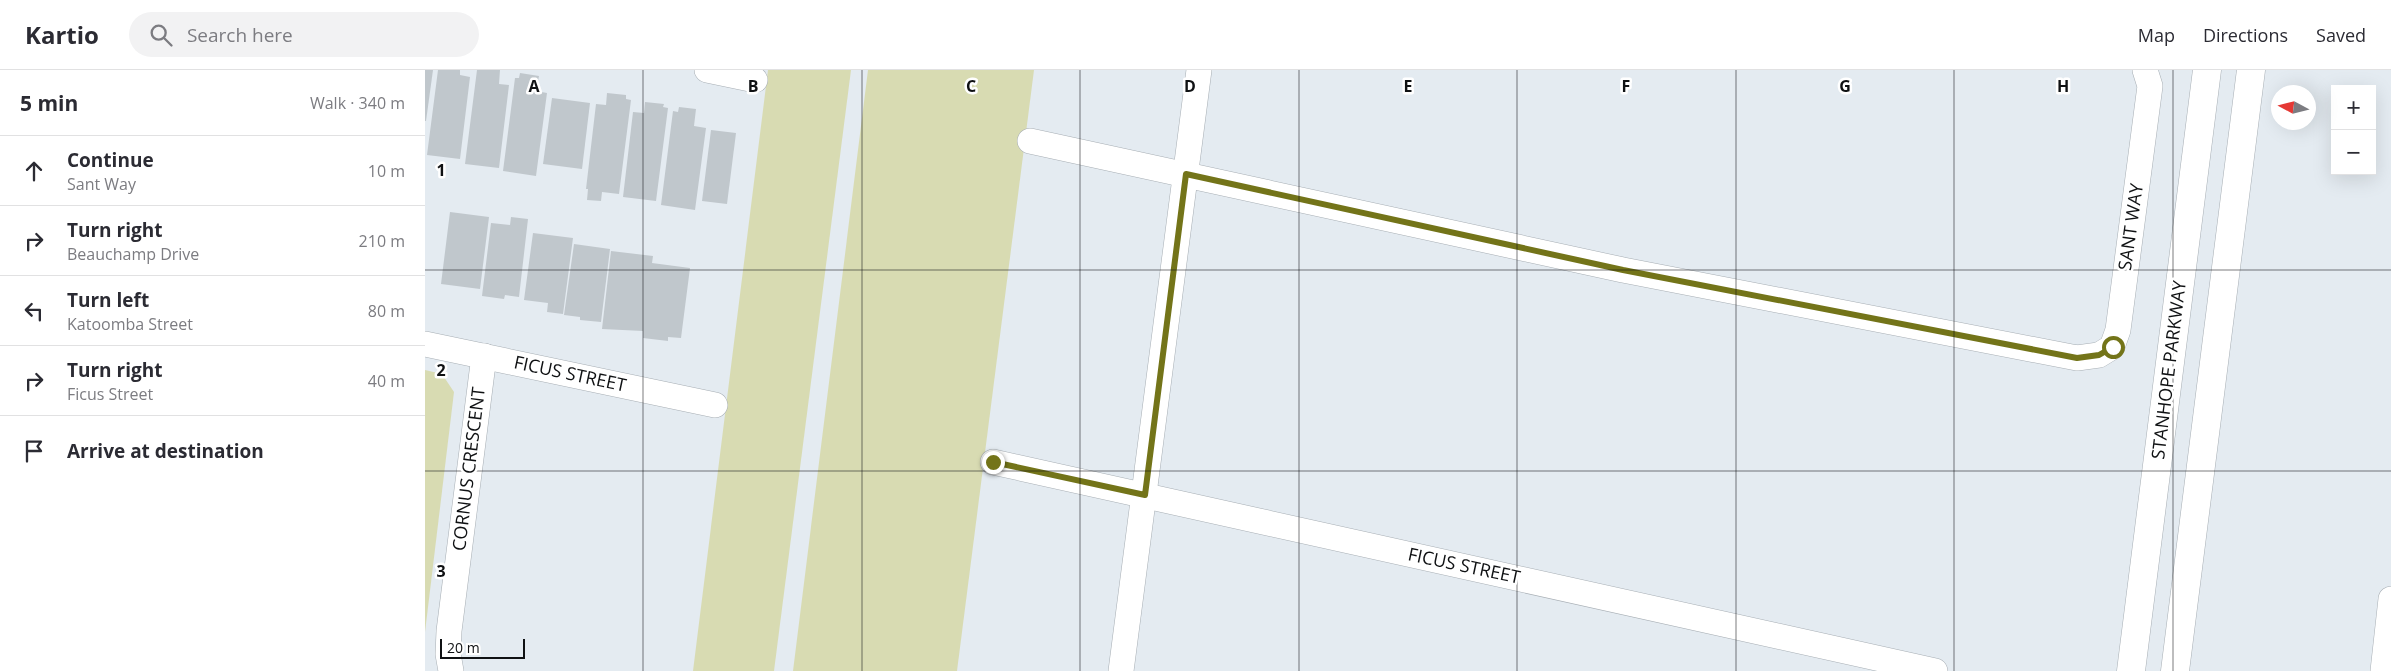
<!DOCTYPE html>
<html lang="en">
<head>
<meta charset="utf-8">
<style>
	:root { --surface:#fff; --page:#f2f2f3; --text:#2b2b33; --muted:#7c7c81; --line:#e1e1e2 }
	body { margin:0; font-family:"Open Sans",sans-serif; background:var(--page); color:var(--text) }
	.controls { position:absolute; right:15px; top:15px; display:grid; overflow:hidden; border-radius:0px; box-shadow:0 5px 20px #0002 }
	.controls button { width:45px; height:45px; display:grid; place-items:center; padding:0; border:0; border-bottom:1px solid var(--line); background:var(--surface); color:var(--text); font:25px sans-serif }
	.compass { position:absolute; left:1846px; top:15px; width:45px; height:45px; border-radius:50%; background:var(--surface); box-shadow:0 5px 20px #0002; rotate:277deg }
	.scale { position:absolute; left:15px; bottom:12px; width:85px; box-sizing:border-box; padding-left:5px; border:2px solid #0f1113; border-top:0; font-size:14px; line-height:18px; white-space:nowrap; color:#0f1113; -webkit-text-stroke:4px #fff; paint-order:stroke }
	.stop { position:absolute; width:15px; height:15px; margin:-11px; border:4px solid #737419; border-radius:50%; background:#fff }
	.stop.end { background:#737419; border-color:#fff; box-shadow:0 1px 5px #0008 }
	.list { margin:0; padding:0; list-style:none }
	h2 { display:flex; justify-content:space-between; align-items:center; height:65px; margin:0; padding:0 20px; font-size:21px }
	h2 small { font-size:16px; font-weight:400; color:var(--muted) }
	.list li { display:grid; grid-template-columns:32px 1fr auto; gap:15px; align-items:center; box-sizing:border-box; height:70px; padding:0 20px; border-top:1px solid var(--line) }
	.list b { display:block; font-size:19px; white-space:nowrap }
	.list p { margin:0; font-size:16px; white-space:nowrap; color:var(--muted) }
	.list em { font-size:16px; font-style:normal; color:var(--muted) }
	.icon { flex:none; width:28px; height:28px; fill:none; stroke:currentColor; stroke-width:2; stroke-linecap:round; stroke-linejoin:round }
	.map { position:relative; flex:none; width:1966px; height:601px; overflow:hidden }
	header { display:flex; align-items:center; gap:30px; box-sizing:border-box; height:70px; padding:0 25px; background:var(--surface); border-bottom:1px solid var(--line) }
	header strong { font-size:24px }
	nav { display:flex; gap:28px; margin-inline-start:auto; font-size:18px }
	.search { width:350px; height:45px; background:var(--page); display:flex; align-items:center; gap:12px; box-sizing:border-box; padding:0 18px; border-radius:28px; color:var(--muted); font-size:19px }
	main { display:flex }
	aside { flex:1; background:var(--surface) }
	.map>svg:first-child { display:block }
</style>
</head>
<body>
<header>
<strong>Kartio</strong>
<div class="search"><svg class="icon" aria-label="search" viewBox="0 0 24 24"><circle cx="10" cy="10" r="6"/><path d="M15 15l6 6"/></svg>Search here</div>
<nav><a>Map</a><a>Directions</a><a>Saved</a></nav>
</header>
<main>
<aside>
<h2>5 min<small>Walk · 340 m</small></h2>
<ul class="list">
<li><svg class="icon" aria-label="ahead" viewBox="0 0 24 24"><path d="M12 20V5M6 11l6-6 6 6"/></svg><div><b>Continue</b><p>Sant Way</p></div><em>10 m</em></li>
<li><svg class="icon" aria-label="right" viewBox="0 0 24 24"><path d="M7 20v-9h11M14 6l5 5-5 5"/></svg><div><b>Turn right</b><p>Beauchamp Drive</p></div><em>210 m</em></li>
<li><svg class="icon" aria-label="left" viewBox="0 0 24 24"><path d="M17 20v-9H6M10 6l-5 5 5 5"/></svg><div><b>Turn left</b><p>Katoomba Street</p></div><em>80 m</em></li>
<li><svg class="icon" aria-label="right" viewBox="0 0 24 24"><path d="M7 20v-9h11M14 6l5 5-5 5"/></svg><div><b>Turn right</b><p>Ficus Street</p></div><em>40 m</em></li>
<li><svg class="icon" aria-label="arrive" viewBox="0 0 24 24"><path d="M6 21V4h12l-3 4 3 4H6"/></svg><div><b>Arrive at destination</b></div></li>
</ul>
</aside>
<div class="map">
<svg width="1966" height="601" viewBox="0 0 1966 601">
	<rect width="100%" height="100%" fill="#e4ebf1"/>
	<!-- green -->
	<g fill="#d8dbb2">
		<path d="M343,0H426L349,601H268Z"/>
		<path d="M443,0H609L532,601H368Z"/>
		<path d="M0,300L17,304L29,322L0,562Z"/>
	</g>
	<!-- building -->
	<g fill="#c0c7cc">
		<path d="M0,0H8L1,51H0Z"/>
		<path d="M13,0H35V5L45,7L35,89L2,85Z"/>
		<path d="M52,0H75L74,14L84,15L74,98L40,94Z"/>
		<path d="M95,3L114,6L111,21L122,23L111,106L78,101L90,8H94Z"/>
		<path d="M182,23L201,25V29L206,30L194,124L177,122L176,131L162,130L163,119H161L171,34L181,35Z"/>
		<path d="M127,28L165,33L157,99L118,94Z"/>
		<path d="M220,32L239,34L238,37L243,38L231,131L198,127L208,42L219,43Z"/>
		<path d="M254,37L271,39L269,56L281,58L270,140L236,135L248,41L253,42Z"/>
		<path d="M286,60L311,63L302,134L277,131Z"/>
		<path d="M25,142L64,147L55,219L16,214Z"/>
		<path d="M86,147L103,149L94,227L80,225L79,229L57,226L66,153L85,155Z"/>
		<path d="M108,163L148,168L138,244L122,242L123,233L99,230Z"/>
		<path d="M149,174L185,179L176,252L155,250V247L139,245Z"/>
		<path d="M186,181L228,186L227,193L265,198L256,268L243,267V271L218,268V261L177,259Z"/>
	</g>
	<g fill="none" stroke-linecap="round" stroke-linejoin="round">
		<defs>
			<g id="minor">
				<path d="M282,0L330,10"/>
				<path d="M605,71L1198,200L1652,288L1674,285L1687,277L1693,260L1725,16L1720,0"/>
				<path d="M0,274L290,335"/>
				<path d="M568,392L1510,601"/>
				<path d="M26,601L23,584L24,561L59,286"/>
				<path d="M696,601L774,0"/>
				<path d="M1958,601L1966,529"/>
			</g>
			<g id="secondary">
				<path d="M1706,601L1782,0"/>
				<path d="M1750,601L1826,0"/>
			</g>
		</defs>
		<!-- minor casing -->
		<use href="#minor" stroke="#a7aeb4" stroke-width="26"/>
		<!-- secondary casing -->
		<use href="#secondary" stroke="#a7aeb4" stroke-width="29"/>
		<!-- minor -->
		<use href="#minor" stroke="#fff" stroke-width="25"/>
		<!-- secondary -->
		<use href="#secondary" stroke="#fff" stroke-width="28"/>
	</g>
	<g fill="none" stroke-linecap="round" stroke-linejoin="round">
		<!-- route -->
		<path stroke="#737419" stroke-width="6" d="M568,392L720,425L761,104L1198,200L1652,288L1674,285L1688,277"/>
	</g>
	<!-- grid -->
	<path fill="none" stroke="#0f1113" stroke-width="1" stroke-opacity="0.55" d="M218,0V601M437,0V601M655,0V601M874,0V601M1092,0V601M1311,0V601M1529,0V601M1748,0V601M0,200H1966M0,401H1966"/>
	<g text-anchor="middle" stroke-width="5" stroke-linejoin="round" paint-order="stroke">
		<!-- street labels -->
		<g font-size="18" fill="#0f1113" stroke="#fff">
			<text transform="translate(1706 157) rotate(-82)" y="6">SANT WAY</text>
			<text transform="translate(1744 300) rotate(-83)" y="6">STANHOPE PARKWAY</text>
			<text transform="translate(145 304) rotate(12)" y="6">FICUS STREET</text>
			<text transform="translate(44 399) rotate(-83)" y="6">CORNUS CRESCENT</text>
			<text transform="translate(1039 496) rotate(12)" y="6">FICUS STREET</text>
		</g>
	</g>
	<g font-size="16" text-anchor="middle" font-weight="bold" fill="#0f1113" stroke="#fff" stroke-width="5" stroke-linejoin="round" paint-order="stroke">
		<text x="109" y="22">A</text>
		<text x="328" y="22">B</text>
		<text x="546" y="22">C</text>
		<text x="765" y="22">D</text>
		<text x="983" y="22">E</text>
		<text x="1201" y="22">F</text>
		<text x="1420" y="22">G</text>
		<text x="1638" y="22">H</text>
		<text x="16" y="106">1</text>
		<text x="16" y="306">2</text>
		<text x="16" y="507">3</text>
	</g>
</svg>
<div class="controls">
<button>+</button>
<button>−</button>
</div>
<svg class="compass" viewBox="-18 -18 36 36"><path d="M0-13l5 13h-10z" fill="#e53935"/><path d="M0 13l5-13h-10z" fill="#7c7c81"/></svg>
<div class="scale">20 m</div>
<div class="stop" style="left:1688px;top:277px"></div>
<div class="stop end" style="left:568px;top:392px"></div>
</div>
</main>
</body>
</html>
